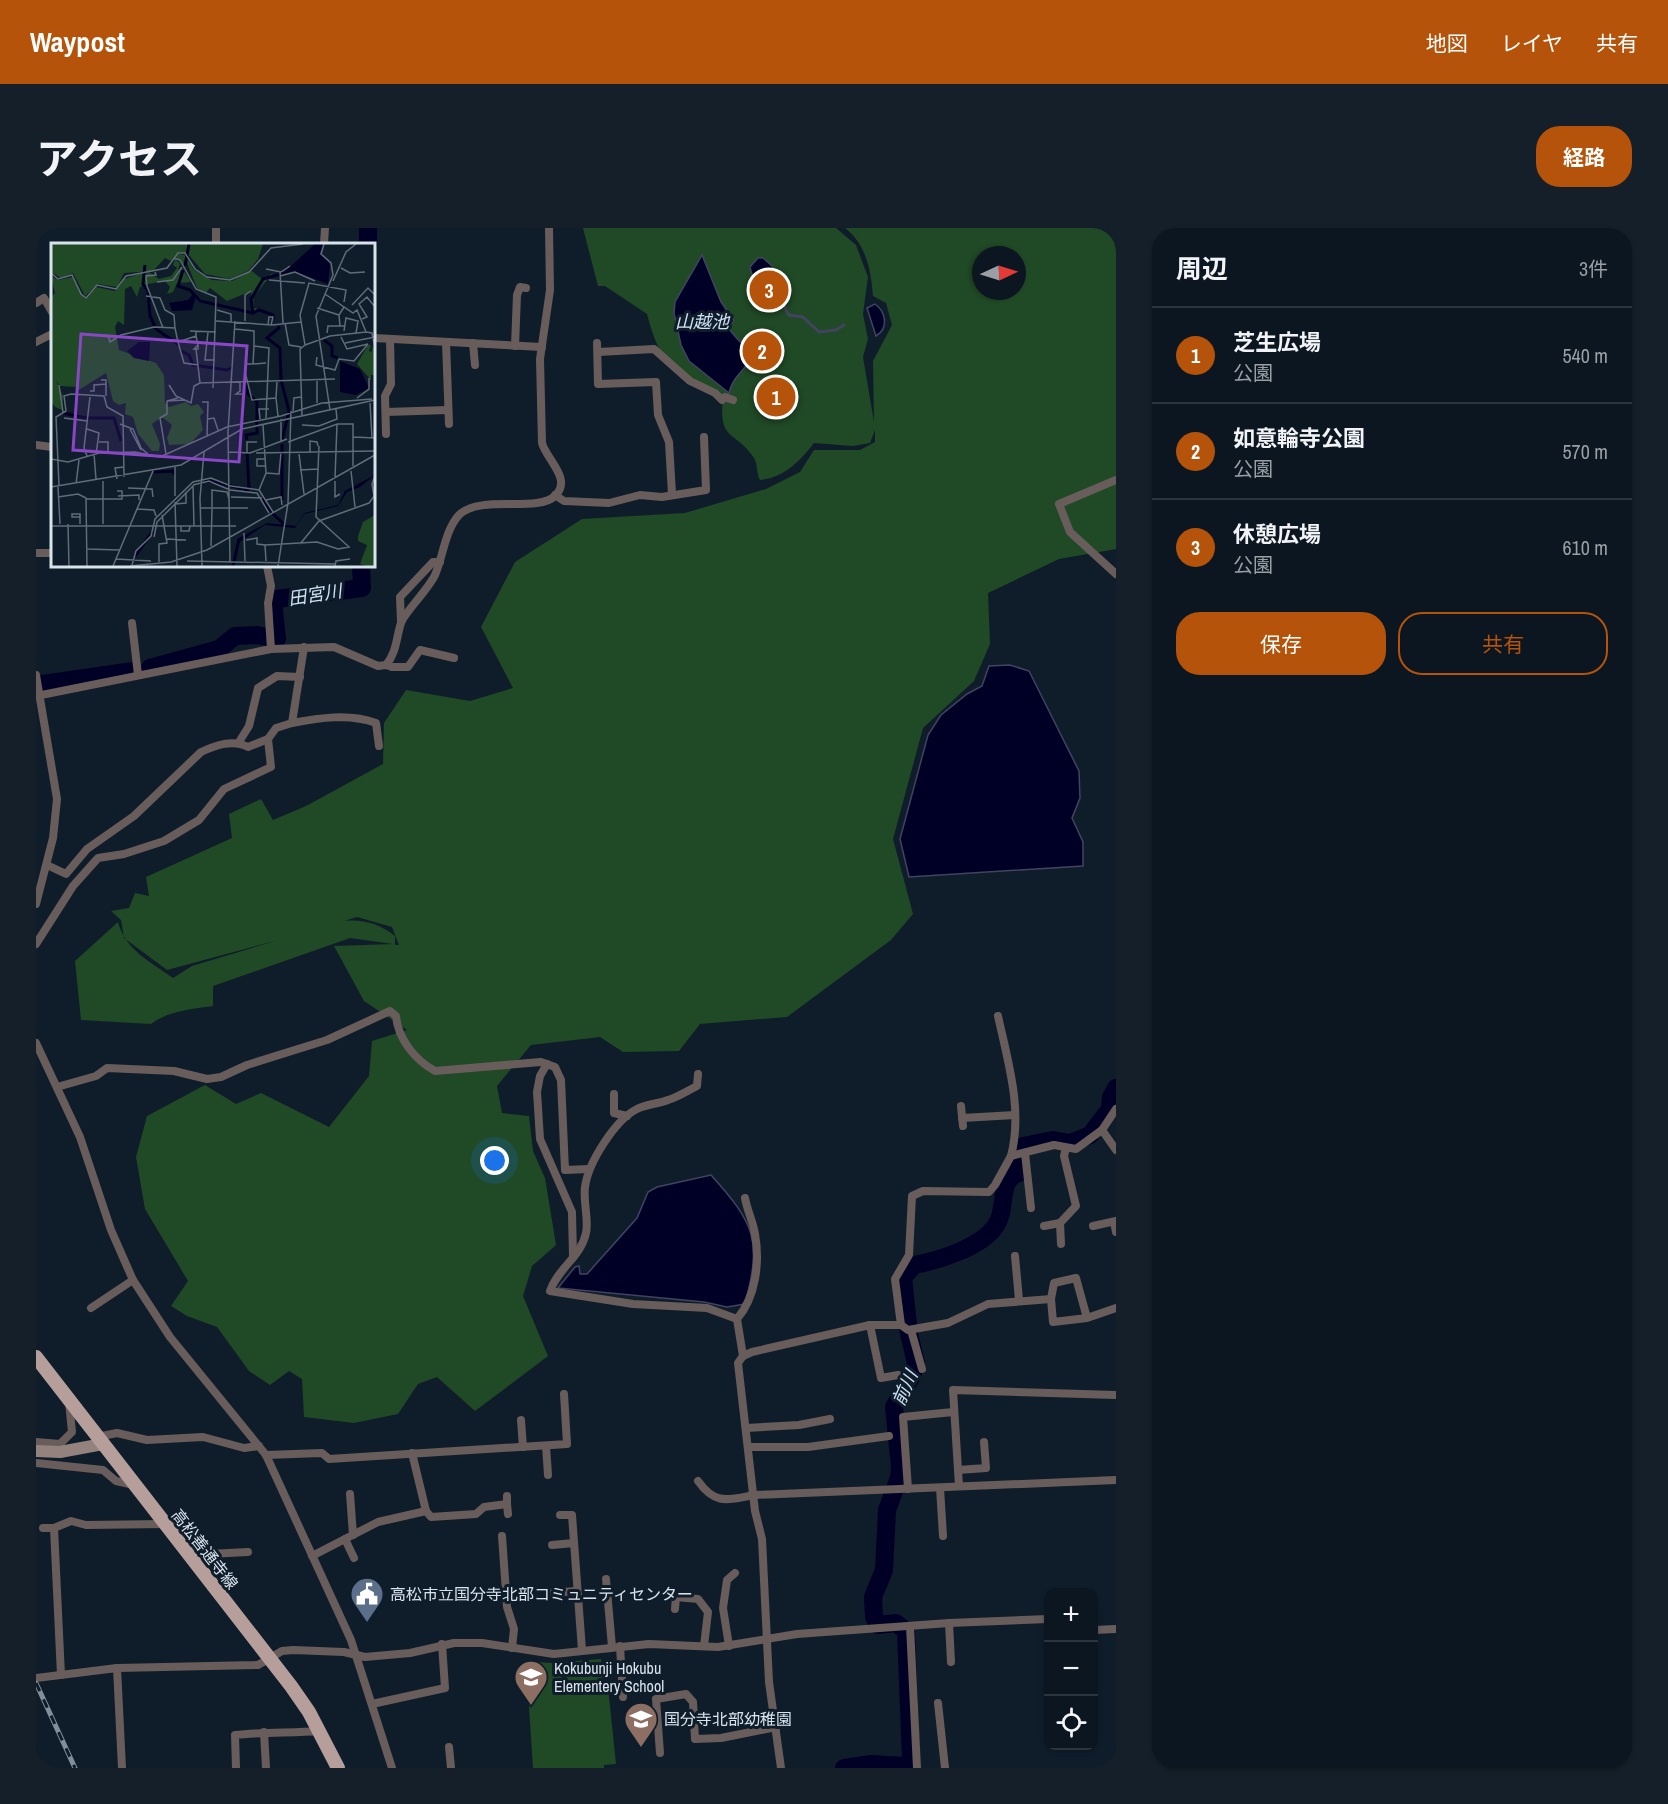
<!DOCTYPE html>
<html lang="ja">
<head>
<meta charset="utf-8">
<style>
	:root { --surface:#0b1620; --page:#141f29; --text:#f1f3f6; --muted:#9a9fa5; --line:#2b353e; --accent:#b45309 }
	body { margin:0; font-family:"Archivo Narrow","Noto Sans JP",sans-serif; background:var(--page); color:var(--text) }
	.controls { position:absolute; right:18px; bottom:18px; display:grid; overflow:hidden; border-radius:12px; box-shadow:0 2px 4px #0004 }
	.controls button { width:54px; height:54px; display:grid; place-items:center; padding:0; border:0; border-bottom:2px solid var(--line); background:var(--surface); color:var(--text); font:30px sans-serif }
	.compass { position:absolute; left:936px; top:18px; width:54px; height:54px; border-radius:50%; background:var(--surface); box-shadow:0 2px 4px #0004; rotate:86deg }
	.you { position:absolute; left:459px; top:933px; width:21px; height:21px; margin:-15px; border:4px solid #fff; border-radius:50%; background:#1a73e8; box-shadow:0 0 0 9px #1a73e833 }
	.badge { display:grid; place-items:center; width:39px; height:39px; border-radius:50%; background:var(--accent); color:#fff; font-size:20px; font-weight:700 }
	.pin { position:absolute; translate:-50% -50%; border:3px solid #fff; box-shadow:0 2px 6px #0006 }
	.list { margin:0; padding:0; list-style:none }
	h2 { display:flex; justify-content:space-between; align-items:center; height:78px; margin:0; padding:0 24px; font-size:26px }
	h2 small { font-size:20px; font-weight:400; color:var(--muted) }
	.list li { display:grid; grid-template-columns:39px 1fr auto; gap:18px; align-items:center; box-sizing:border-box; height:96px; padding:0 24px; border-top:2px solid var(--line) }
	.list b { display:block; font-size:22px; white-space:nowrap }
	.list p { margin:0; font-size:20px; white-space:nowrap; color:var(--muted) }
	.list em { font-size:20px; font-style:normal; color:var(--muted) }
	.actions { display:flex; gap:12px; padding:18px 24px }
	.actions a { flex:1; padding:14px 0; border:2px solid var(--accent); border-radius:24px; text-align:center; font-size:21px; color:var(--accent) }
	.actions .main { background:var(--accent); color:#fff }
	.icon { flex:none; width:33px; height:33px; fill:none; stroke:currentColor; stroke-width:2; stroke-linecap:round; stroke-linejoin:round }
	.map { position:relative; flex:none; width:1080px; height:1540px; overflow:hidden; border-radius:24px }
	header { display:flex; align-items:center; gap:36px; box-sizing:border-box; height:84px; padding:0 30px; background:var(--accent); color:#fff }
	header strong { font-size:28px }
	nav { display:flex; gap:33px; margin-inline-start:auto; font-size:21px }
	.intro { display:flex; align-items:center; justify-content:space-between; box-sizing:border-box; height:144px; padding:0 36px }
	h1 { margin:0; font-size:42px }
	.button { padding:15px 27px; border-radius:24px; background:var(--accent); color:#fff; font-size:21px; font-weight:700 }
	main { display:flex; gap:36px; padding:0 36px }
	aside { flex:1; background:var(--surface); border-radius:24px; box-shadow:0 2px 4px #0004 }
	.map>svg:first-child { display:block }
</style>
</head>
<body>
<header>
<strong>Waypost</strong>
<nav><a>地図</a><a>レイヤ</a><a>共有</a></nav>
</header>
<div class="intro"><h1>アクセス</h1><a class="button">経路</a></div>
<main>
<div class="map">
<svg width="1080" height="1540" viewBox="0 0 1080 1540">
	<rect width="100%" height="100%" fill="#0f1d2b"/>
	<!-- green -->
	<g fill="#204926" fill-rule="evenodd">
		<path d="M547,0H800L820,17L832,49L827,86L832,111L827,129L838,194L837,133L856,97L850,75L837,68C835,42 830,16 809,0H1080V321L1023,331L952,365L954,416L938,453L887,500L857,611L877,686L855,712L751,789L664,796L643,823L587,824L564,809L495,817L461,858L466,885L493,888L497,923L509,950L520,1017L496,1038L487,1068L512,1128L439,1183L401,1149L382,1156L362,1186L318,1195L268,1189L266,1151L253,1143L234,1157L213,1143L181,1099L151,1088L135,1078L152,1053L109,981L100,929L111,888L169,857L200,876L225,865L293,899L333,848L336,813L371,802L328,773L298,718L357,716L314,710L177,758V778C156,781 132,783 115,796L45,792L39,733L82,694C90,723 114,733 137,750L156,738L242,712L131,742L88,710L85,692L75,683L93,680L99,665L113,668L110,649L196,610L193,586L225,571L237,592L270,578L347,536L348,495L370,462L434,473L477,460L445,399L479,334L546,291L649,285L730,261L764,244L778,222H824L839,214V202L834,215L817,218L778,215C764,233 748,250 724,252C720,245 722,236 718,230C699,202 682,214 687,170C640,145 625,140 611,86L569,58H562ZM945,27H981V63H945ZM321,689L356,699L363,717H359V708C344,696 327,691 308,693Z"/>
		<path d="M565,1431L567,1451L572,1459L580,1536L568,1537V1540H497L490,1433L515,1435Z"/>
	</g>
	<!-- water -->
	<g fill="#000026" stroke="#414461" stroke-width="1.5">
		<path d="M666,27L685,74L698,93L692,100L704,114L710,109C728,136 698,140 693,165L653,133L645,117L638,85L639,74Z"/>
		<path d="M722,30H727L736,38L741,53L739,57L723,58L718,55L714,39Z"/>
		<path d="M839,76C850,84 853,100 840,108L831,80Z"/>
		<path d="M974,437L993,443L1043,543L1044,570L1036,590L1047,614V638L873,649L864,611L892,507L905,487L931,466L946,458L953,438Z"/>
		<path d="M675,947C719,996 726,1012 709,1076L691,1079L668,1074L522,1060L539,1039L543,1038L544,1046H551L601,990L612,964L621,959Z"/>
	</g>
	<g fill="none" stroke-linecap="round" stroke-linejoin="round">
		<!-- stream -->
		<path stroke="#414461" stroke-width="3" d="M740,55C748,65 745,77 753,87L767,89L783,104L800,102L808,97"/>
		<!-- river -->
		<g stroke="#000026" stroke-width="18">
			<path d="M332,16V0"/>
			<path d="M114,440L183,421L199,408L221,407L241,411L237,373L241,371L326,360L325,338"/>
			<path d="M7,456L97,443"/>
			<path d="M808,1540L836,1536L869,1538L875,1531L870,1403L860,1395L842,1397L838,1389L837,1369L848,1342L851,1282L863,1250L864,1239L858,1179L876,1148L880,1135L873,1106L867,1050L878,1037C901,1033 943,1020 958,1000C973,982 960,952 983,945V930L987,918L1017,912L1034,915L1054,907L1074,881L1075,869L1080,860"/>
		</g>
		<!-- minor -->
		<g stroke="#685d5b" stroke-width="8">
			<path d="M180,16V0"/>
			<path d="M288,16L289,0"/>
			<path d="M0,75L8,70L16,84"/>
			<path d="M338,110L506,119"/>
			<path d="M0,114L16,106"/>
			<path d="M410,114L413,196"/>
			<path d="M437,115L439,137"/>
			<path d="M561,115L562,156L620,154L622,187L633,214L636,266"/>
			<path d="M479,118L481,67L484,59L490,60"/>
			<path d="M562,124L618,121L654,153L679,165L686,172L689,169L697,172"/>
			<path d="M350,184L412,182"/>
			<path d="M350,206L349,168L355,156L354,111"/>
			<path d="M0,217L16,219"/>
			<path d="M1080,252L1023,276L1034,304L1080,346"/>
			<path d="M519,267L528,273L573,275L604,267L626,269L670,262L668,209"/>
			<path d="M0,325H16"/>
			<path d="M231,338L235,358L232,375L235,421"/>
			<path d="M365,393L364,369L397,334H404"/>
			<path d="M96,395L102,447"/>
			<path d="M350,437L356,439H372L384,422L418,430"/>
			<path d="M0,447L21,571L17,610L0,676"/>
			<path d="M0,468L235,421L298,419L342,438L350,437C361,424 360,410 365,395C368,385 392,362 399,347C407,329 409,302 423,287C444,266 501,285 519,268C537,251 510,231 506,215L504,131L514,62L513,0"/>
			<path d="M256,495C282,490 314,485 340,495L343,518"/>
			<path d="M203,514L213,498L222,460L241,448L264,449"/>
			<path d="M11,637L30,646L51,621L98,588L165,524C180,517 197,511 212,519L232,511"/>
			<path d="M0,716L37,658L62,630L88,626L128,613L163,592L188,561L235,539L232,511L240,500L256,495L268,419"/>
			<path d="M962,788C972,834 987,882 975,928"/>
			<path d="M0,815L44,909L75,1002L97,1052L134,1109L230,1227L315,1412L356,1540"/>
			<path d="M511,836L504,848L501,864L504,911L536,984L537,1029"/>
			<path d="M662,846L661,858C651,863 642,869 632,872C622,876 610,876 601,881C579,892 552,935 549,959C547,974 553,991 550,1005C545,1029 522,1040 514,1063L597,1076L671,1080L701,1091L707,1128"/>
			<path d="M21,859L60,848L71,840L138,843L171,851L185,849L211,837L291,812L354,783L360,788C362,811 379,832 399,843L505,834L519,839L525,852L529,942L553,941"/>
			<path d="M578,866V885L591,888"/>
			<path d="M925,878L927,898"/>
			<path d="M926,890L979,887"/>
			<path d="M1066,902L1080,881"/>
			<path d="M989,925L995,980"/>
			<path d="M1078,994L1080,1004"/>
			<path d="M1024,995L1025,1016"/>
			<path d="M1008,998L1024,995L1040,978L1028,928L1030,920"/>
			<path d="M1057,998L1080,993"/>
			<path d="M979,1028L983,1072"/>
			<path d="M55,1080L97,1052"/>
			<path d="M1051,1090L1040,1050L1018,1055L1015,1071L1017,1094L1051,1090L1080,1080"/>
			<path d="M701,1091C720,1069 724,1034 719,1006C717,993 711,982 709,970"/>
			<path d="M834,1097L845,1150L862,1147"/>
			<path d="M865,1097L859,1051L873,1027L876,968L887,963L953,964L959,957L975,928L1018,917L1040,921L1066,902L1080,922"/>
			<path d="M875,1102L886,1141"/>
			<path d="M485,1192L487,1219"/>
			<path d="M710,1200L763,1197L794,1191"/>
			<path d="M61,1209L81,1205L111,1212L167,1209L208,1220L223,1218"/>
			<path d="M0,1214L24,1216L36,1204L33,1174"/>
			<path d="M510,1218L512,1247"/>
			<path d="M712,1219H772L853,1208"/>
			<path d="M230,1227L286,1225L293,1231L531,1216L528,1166"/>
			<path d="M0,1235L67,1242L80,1253L98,1257"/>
			<path d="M922,1242L950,1240L948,1214"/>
			<path d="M662,1253C679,1277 691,1272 718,1267L1080,1252"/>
			<path d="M923,1258L917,1162L1080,1167"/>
			<path d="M904,1260L907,1308"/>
			<path d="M872,1261L867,1189L917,1184"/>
			<path d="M314,1266L317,1307"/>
			<path d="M471,1276L472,1286"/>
			<path d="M390,1283L395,1289L440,1286L448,1279L471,1276V1268"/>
			<path d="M524,1287H536L546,1422"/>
			<path d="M7,1300H18L35,1293L50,1297L129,1296"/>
			<path d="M18,1300L25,1447"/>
			<path d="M466,1308L471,1379L478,1401L476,1420"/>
			<path d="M309,1311L318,1330"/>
			<path d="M516,1317L538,1315"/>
			<path d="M153,1327L212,1324"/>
			<path d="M276,1328L342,1294L390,1283L376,1225"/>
			<path d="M570,1351L576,1419"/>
			<path d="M513,1365L541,1363"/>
			<path d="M639,1381L640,1369L662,1371L672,1384L668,1418"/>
			<path d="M913,1395L915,1434"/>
			<path d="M874,1398L881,1540"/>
			<path d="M1058,1402L1080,1401"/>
			<path d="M584,1418L587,1469"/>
			<path d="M693,1418L687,1380L691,1352L699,1345"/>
			<path d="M81,1440L86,1540"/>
			<path d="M0,1450L81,1440L222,1437L246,1423L257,1422L308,1424L329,1429L374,1425L418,1415H446L518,1426L613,1416L682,1419L761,1406L913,1395L1012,1391"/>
			<path d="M902,1475L909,1540"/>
			<path d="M336,1476L409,1460L406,1416"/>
			<path d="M228,1504L230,1540"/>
			<path d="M413,1519L415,1540"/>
			<path d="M624,1525L620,1471L650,1466L657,1474L659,1511L685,1510L740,1499"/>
			<path d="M200,1540L199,1507C227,1504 255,1505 284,1503"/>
			<path d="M745,1540L733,1454L726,1311L719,1283L702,1135L707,1128L716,1124L834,1097H865L872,1102L912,1095L952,1076L1015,1071"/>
		</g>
		<!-- secondary -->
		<path stroke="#94827f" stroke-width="12" d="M0,1223L24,1224L67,1216"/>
		<!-- primary -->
		<path stroke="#b69f9b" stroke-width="14" d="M0,1129L255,1458L273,1484L302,1540"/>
		<defs>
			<path id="rail" d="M0,1455L39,1540"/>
		</defs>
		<!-- rail casing -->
		<use href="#rail" stroke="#828e99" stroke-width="5"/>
		<!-- rail -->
		<use href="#rail" stroke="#0f1d2b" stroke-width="3" stroke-dasharray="9" stroke-linecap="butt"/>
	</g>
	<!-- icons -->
	<defs>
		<symbol id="civic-pin" viewBox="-11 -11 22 30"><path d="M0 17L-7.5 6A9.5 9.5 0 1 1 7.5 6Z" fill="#5c6f8a" stroke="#0f1d2b"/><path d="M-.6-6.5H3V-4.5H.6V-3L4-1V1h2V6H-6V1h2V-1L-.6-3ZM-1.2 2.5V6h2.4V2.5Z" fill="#fff"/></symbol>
		<symbol id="school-pin" viewBox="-11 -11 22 30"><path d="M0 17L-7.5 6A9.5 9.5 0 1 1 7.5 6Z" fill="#8d6e63" stroke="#0f1d2b"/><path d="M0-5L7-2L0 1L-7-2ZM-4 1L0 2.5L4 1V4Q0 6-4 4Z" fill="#fff"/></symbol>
	</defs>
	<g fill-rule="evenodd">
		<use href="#civic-pin" x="312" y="1347" width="38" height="52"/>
		<use href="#school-pin" x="476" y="1430" width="38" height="52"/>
		<use href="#school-pin" x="586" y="1472" width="38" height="52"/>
	</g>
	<g text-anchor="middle" stroke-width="6" stroke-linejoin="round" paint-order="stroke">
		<!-- street labels -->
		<g font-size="16" fill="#d9e3ec" stroke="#0f1d2b">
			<text transform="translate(169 1321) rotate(52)" y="6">高松善通寺線</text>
		</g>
		<!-- poi labels -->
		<g font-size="16" fill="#d9e3ec" stroke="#0f1d2b" text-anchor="start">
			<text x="354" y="1372">高松市立国分寺北部コミュニティセンター</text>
			<text x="518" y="1446">Kokubunji Hokubu<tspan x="518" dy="18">Elementery School</tspan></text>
			<text x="628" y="1497">国分寺北部幼稚園</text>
		</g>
		<!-- water labels -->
		<g font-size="18" font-style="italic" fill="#d0e1f3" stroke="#0f1d2b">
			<text x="666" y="100">山越池</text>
			<text transform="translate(279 367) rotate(-9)" y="6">田宮川</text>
			<text transform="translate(869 1160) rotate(-66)" y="6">前川</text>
		</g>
	</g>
	<!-- overview -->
	<g transform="translate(15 15)">
		<rect width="324" height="324" fill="#0f1d2b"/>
		<path d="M0,1H212L207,16L197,28L179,36L154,31L137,11L128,9L120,18L114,15L102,28L73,30L66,44L47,41L34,53L22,30L10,35L0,29ZM127,11L134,12L143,27L161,37L181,38L201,28L212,37L223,29L202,54L203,65L210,67L202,69L200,48L176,58L159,45L155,50L146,45L136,20L134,24L125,14ZM124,16L129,20L126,33L131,25L140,39L126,40L122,49L116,51L119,44L114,38L97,41L89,44L86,54L80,43L74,46L73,82L67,78L64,84L68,107L105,120L113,132L114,160L118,164L135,159L140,163L147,161L153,169L149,173L152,187L139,201L118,202L116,195L121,182L111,174L101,181L109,201L108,208H101L87,191L82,174L74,171L75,160L68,162L62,158L55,130L26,148V144L9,143L5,137L12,153L11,167L4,164L0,158V54L4,50L0,33L7,37L22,34L34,56L45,44L64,48L73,36L88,31L99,30L108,36L120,33L126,25L122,22ZM317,102H320L318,108L321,109V103L324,108V132H320V137L306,121ZM324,272V323H315L309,321L316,302L307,298V293L312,279Z" fill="#204926"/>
		<path d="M264,1H272L269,10L279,21L277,41L242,28L230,32ZM141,52L145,53L141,67L121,68L118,60L137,57ZM88,99H99L98,118L83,115L76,108ZM289,118L309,126L318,145L305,152L289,149ZM324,232L309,244L296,249L287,263L253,271L244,285L214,282L187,300L186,296L216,280L245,283L253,270L287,262L294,248Z" fill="#000026"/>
		<path fill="none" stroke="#000026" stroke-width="3" d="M94,22L92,41L97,48L99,73L105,86L128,102M134,23L138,1M132,27L127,43L139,47L149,58L202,70M223,76L222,72L208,67L202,70L200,56L212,36L233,30M229,84L216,95L229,105L230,137L238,168L231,197M273,97L281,103V113L287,115M130,108L138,112L142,122L176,127L182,124M194,135L197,151L206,159V190L195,192L196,197M12,170L35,175H63L70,198M231,201V257M196,208L198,247M103,229L123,228V232M154,237L198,247M212,254L218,267L233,281M84,313L102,288M182,323L188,296"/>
		<path fill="none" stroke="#606c78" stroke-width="1.5" d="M273,1L270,11L280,20L282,32L265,73L279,167M123,15L129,17L145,46L165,54L162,145M290,25L299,30L314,29M215,26L230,29L239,23M104,29L105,32L95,33L96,43L112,85M229,29L232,80M0,30L7,36L21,32L30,51L35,55L46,42L65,46L75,33L116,25L127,10H134L144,26L156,34L179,37L198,29L220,5L252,1M229,33L244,29L264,38M218,37L254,40M282,38L295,9L305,1M106,39L122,37L131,24M274,51L302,70L306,67L315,89M95,53L109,55L114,67L123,72L124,85M301,62L317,45L324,52M266,65L288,72M166,67L180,71V79M311,76L316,74L308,61L316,54L324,64M165,78L221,82L250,79M194,78V52L200,48M234,80L238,102L250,104M217,82L218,74H222L220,82M289,83L288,72L293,64M184,86L203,88V103L218,105L215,175M139,88L165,89M293,88L295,75L307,78L305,90M145,89V93L147,102V106H143L147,102M157,89L154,117H164M276,90L277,83H294M57,92L59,99L70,92L103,84L124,85L127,99M145,93L127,99L133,120L147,122M290,94L296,106L317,101M294,100L324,94M254,102L279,93L315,89L321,90L324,105M203,103L202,121L215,120M145,106L149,140L284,136M266,114L265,122L284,127L288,116L303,118L317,101M202,121H195L194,129L201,157L225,155L226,138M50,137H55V153M189,139V148L185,151H191M8,142L12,169M118,142L125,153L140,160L143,143L149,140M39,148H43V142L55,141M225,155L227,173M306,155L318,146V135M116,158L134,157M151,159H157L156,192M266,160V138M319,160L321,195M242,168L243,155L250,154M251,172L249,106L254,102L249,72L258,40L295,47L293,59M13,175L36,178M157,176L163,175L167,187M209,176L208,166H218M230,176V198M69,181L82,186L90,205L98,212M286,181H302V223M251,182L268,183L286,176L285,166M36,186L48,190L45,211M79,186L90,207M302,194L324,195M48,199H57V210M237,199L286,181L284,235M178,209L199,210L236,196M196,210V199H206M205,210L324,208M259,210V198L266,199L267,203M43,211L45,236M115,211L109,175L116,171V158L127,155M248,211L253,251M36,213L33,205L39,154M0,216L17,219L48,210L84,209L109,214L176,184L230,173L271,160L321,156M214,216H206V223H215M124,224V253M249,227L267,226M300,228L304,264M215,230L228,231L230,210M66,236L64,225L73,224M52,238V281M284,238V254L289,251M25,241L28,217M8,242L5,174L15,168L13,153L20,151L53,153L56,164L72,173L73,234M142,242L158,238L179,247L206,250L218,270M0,244L130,222L191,186L324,157M7,244L9,281M77,245L101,246L102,254M208,247L222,269M67,253L88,252V257M323,253L321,241L324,233M7,254L27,251L35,255L36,323M180,254L211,255M35,256H71V248H66M215,257L230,254L231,262M124,259L126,323M124,261L135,260V249M149,265H197M161,265V247L176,249L178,256M86,266L103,267L105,273M29,274H21V271H29V281M17,281L18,323M0,283H185M130,283V288H138L139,283M0,287V323M193,290L194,318M103,294L106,279L142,243L143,283M116,296L135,297M195,297L206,295V301L214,302L215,318M249,301L268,278L318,260L324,252M214,302L266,299L287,306L298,304L265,274L268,203M160,303L161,266M35,306L69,307M65,316L100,318M136,318L285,321M108,319V301L116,300L111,272M179,319L177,189L184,78M81,322L85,308L100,293L104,276L142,239L160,235L180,243L208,247L215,230L212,182M62,323L102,228M79,323L120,319L156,307L324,212M151,323L149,255L153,209M227,323L237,260L240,168M284,323L285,318L299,316"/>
		<path fill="#8947c6" fill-opacity="0.15" stroke="#8947c6" stroke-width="3" d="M30,91L196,103L188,219L22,207Z"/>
		<rect width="324" height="324" fill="none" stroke="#d9e3ec" stroke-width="3"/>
	</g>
</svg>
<div class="controls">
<button>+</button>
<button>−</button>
<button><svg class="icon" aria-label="locate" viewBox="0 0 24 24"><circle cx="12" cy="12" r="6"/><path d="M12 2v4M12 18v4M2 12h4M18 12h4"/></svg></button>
</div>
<svg class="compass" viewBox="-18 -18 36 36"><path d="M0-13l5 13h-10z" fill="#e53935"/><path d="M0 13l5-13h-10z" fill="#9a9fa5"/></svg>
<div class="you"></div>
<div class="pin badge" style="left:740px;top:169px">1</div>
<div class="pin badge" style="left:726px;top:123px">2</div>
<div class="pin badge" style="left:733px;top:62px">3</div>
</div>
<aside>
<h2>周辺<small>3件</small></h2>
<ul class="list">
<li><span class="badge">1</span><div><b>芝生広場</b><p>公園</p></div><em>540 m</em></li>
<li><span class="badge">2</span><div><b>如意輪寺公園</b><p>公園</p></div><em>570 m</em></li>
<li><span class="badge">3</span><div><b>休憩広場</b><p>公園</p></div><em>610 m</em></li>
</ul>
<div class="actions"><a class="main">保存</a><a>共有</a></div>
</aside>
</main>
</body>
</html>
